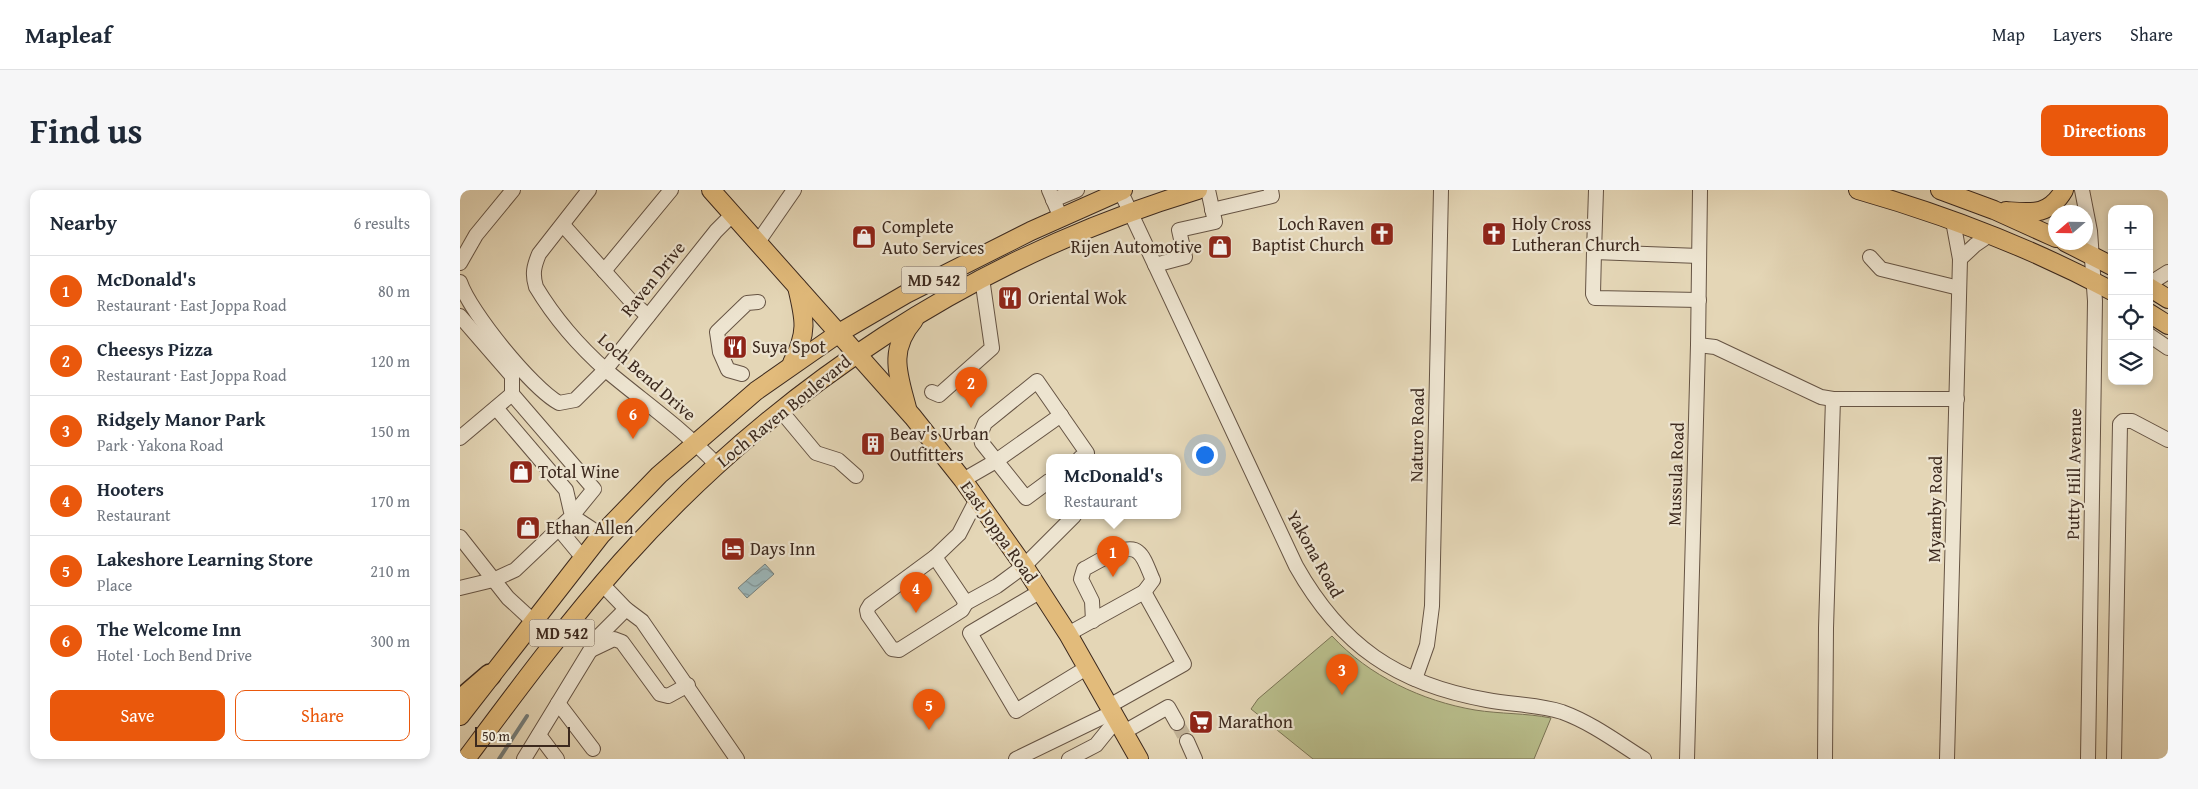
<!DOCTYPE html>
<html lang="en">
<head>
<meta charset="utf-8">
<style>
	:root { --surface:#fff; --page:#f6f6f7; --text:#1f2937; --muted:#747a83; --line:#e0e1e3; --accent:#ea580c }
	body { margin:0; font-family:"Gentium Book Plus",serif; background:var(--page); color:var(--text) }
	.controls { position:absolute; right:15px; top:15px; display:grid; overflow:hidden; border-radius:10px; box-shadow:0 2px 8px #0003 }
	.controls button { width:45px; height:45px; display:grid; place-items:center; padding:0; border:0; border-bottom:1px solid var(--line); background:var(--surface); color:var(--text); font:25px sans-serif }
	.compass { position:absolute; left:1588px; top:15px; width:45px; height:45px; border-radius:50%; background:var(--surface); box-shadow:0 2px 8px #0003; rotate:250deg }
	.scale { position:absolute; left:15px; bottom:12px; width:95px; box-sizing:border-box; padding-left:5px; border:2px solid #3c291e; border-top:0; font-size:14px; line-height:18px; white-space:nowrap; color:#3c291e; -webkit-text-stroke:4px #ede4d0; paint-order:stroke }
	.you { position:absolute; left:744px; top:264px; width:18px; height:18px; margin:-12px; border:4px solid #fff; border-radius:50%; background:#1a73e8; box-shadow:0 0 0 8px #1a73e833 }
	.badge { display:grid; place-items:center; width:32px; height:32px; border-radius:50%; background:var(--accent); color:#fff; font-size:16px; font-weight:700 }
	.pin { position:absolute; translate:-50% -41px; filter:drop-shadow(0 1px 2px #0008) }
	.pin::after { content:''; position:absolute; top:26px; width:18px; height:15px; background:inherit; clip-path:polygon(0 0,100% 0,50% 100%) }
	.popup { position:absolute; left:586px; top:264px; width:135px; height:65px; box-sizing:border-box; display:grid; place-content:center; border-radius:10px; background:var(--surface); filter:drop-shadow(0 1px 4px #0005); font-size:16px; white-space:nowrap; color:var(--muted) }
	.popup b { font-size:19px; color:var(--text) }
	.popup::after { content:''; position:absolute; left:50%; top:100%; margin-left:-10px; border:10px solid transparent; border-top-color:var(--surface) }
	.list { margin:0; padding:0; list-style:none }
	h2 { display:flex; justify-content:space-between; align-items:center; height:65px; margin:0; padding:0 20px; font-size:21px }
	h2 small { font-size:16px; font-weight:400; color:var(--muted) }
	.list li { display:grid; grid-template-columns:32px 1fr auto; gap:15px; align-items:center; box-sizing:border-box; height:70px; padding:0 20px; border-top:1px solid var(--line) }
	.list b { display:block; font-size:19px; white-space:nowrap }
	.list p { margin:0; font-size:16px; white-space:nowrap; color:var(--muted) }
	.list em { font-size:16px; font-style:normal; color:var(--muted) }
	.actions { display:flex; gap:10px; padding:15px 20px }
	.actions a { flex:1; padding:11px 0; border:1px solid var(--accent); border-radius:10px; text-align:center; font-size:18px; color:var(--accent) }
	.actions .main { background:var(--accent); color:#fff }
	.icon { flex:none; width:28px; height:28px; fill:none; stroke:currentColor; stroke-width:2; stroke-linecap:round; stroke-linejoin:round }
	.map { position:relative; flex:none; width:1708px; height:569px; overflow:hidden; border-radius:10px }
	header { display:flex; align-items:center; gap:30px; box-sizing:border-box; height:70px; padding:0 25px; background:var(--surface); border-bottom:1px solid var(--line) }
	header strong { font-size:24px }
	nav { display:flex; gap:28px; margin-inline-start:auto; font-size:18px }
	.intro { display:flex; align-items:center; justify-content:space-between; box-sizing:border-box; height:120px; padding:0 30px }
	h1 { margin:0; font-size:35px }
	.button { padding:12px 22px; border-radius:10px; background:var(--accent); color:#fff; font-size:18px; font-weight:700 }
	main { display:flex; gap:30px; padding:0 30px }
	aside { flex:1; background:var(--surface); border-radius:10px; box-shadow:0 2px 8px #0003 }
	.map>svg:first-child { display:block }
</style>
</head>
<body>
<header>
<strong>Mapleaf</strong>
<nav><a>Map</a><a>Layers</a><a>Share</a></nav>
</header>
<div class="intro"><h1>Find us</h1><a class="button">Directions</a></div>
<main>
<aside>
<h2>Nearby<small>6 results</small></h2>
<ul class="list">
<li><span class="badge">1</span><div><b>McDonald's</b><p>Restaurant · East Joppa Road</p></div><em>80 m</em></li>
<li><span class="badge">2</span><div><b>Cheesys Pizza</b><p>Restaurant · East Joppa Road</p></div><em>120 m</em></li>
<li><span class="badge">3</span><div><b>Ridgely Manor Park</b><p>Park · Yakona Road</p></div><em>150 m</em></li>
<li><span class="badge">4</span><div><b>Hooters</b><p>Restaurant</p></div><em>170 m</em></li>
<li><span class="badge">5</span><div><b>Lakeshore Learning Store</b><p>Place</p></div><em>210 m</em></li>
<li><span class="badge">6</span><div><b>The Welcome Inn</b><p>Hotel · Loch Bend Drive</p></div><em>300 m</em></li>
</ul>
<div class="actions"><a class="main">Save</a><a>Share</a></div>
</aside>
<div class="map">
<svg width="1708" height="569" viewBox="0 0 1708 569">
	<defs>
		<pattern id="water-waves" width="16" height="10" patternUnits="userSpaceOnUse" patternTransform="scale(1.25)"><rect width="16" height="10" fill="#9bb6b9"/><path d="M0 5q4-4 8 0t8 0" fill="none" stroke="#809496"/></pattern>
	</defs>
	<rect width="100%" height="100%" fill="#e4d6b6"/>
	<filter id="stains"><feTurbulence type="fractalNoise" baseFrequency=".004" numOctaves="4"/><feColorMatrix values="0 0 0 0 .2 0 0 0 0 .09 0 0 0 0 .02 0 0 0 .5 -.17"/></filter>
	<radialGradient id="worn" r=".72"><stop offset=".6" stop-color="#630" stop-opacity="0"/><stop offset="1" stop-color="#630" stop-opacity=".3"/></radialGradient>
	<!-- green -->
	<path fill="#b8bd8b" stroke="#7a7354" d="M872,446C909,486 962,511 1015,520C1040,524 1066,523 1091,528L1074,569H853L791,519L798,509Z"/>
	<!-- water -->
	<path fill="url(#water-waves)" stroke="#757e7b" d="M305,374L314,384L287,408L278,398Z"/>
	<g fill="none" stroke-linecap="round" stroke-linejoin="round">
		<!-- stream -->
		<path stroke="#757e7b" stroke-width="4" d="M39,569L67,526"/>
		<!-- minor-tunnel -->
		<path stroke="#c2b398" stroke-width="14" stroke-dasharray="14 7" stroke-linecap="butt" d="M717,533L727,551"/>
		<defs>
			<g id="minor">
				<path d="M129,0L79,64C74,76 72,84 76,97C94,127 121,158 147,181C184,212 223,239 257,275"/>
				<path d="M589,0L601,28"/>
				<path d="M660,0L836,376C881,456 937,494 1027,510C1052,515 1077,514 1102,522C1132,533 1157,552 1184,569"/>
				<path d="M1136,0L1134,62L1239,66"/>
				<path d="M1622,0L1630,41L1635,111L1628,569"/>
				<path d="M593,10L617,0"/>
				<path d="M752,20L812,6L811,0"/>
				<path d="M103,35L170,110L188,126"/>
				<path d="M298,52L334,0"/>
				<path d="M1134,62L1133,104L1135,108L1239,110"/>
				<path d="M1410,67L1421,79L1499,98"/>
				<path d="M1500,69L1515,55L1531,44"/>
				<path d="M0,73L16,45L53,0"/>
				<path d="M695,75L725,67L719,40L755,32L748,0"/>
				<path d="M144,81L211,0"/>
				<path d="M0,92C10,122 72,198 99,213L115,210L146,179L256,41L273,24"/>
				<path d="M1689,94L1708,82"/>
				<path d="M0,126L52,186V204L134,299L112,326L141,345"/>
				<path d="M1689,145L1708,158"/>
				<path d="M1238,155L1255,157L1361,207L1373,209H1497"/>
				<path d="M282,184L268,180L260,162L257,142L287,113L298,112"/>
				<path d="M472,202L479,205L532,158L522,88"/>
				<path d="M321,221L356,263L378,270L396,286"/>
				<path d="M0,248L52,204"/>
				<path d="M503,290L536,271L601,225"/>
				<path d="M589,291L566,308L522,253L520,245L525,233L577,191L627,263L620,268"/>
				<path d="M517,309L499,344L475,367L506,413L537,396L564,376L614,326"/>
				<path d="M99,339L123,368"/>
				<path d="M0,347L48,408L73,431"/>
				<path d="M475,367L410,415L407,420L408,425L432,459L439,460L502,420L506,413"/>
				<path d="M142,394L166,419L182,431L277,569"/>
				<path d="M0,398L33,390L55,380L112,326L106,300L36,218"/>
				<path d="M581,401L510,443L556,521L628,477"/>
				<path d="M633,431L632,411L621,389L624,379C636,373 667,352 678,362C685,367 689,382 693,390L684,402"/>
				<path d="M608,444L684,402L724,474L649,516"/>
				<path d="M131,460L154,449L162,452L200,504L208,506L228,495"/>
				<path d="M955,489L967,455L972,416L981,0"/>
				<path d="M98,513L133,559"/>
				<path d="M664,542L708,517L717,533"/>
				<path d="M79,545L97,569"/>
				<path d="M727,551L735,569"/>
				<path d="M64,569L139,446L166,419"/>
				<path d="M556,569L653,522"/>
				<path d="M609,569L636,555L657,529"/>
				<path d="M1227,569L1238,155L1240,0"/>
				<path d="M1365,569L1366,438L1373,209"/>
				<path d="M1487,569L1500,69L1493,31"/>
				<path d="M1654,569L1660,234L1663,231H1672L1708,250"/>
			</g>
			<g id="major">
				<path d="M251,0L453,227L503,290L564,376L608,444L679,569"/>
				<path d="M1398,0C1486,25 1571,58 1652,101"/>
				<path d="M1480,0L1534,20L1596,48"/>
				<path d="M1546,21C1572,23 1589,26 1604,0"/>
				<path d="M1605,52L1652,76"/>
				<path d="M1689,97L1708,109"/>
				<path d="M1689,123L1708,135"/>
				<path d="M332,173C348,143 345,130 337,97"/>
				<path d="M447,218C438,184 428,160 454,130"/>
				<path d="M0,526L141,345L199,285L296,201L379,143L446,104L571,41L663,0"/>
				<path d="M6,569C56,502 106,434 162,371C317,198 515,67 738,0"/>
			</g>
			<path id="highway" d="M0,511L30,485"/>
		</defs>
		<!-- minor casing -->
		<use href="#minor" stroke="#665444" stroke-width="16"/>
		<!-- major casing -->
		<use href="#major" stroke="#3c291e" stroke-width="20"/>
		<!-- highway casing -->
		<use href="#highway" stroke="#3c291e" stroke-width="24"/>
		<!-- minor -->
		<use href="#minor" stroke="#ede4d0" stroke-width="14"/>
		<!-- major -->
		<use href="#major" stroke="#e2bb7b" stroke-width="18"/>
		<!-- highway -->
		<use href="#highway" stroke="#e2bb7b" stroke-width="21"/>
	</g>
	<!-- icons -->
	<defs>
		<symbol id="church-square" viewBox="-11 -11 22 22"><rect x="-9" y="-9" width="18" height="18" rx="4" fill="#8f2418" stroke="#ede4d0"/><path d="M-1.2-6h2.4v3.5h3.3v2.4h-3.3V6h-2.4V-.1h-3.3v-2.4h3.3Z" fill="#fff"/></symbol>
		<symbol id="shop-square" viewBox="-11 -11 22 22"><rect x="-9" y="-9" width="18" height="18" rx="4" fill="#8f2418" stroke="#ede4d0"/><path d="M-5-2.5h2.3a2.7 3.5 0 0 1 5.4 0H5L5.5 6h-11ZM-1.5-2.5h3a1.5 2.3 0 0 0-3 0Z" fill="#fff"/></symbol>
		<symbol id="restaurant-square" viewBox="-11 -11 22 22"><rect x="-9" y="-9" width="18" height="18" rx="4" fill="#8f2418" stroke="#ede4d0"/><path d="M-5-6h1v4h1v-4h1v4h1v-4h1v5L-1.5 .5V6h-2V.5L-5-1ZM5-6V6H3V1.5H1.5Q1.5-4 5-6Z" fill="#fff"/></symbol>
		<symbol id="building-square" viewBox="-11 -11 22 22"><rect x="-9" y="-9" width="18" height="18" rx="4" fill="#8f2418" stroke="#ede4d0"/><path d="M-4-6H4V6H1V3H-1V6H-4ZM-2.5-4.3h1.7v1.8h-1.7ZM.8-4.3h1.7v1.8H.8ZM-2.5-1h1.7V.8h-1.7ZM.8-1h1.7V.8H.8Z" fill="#fff"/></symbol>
		<symbol id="hotel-square" viewBox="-11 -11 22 22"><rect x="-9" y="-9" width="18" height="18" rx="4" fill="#8f2418" stroke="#ede4d0"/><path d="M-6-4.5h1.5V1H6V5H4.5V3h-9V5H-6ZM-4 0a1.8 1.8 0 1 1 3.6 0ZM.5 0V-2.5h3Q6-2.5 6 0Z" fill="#fff"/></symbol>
		<symbol id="supermarket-square" viewBox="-11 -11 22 22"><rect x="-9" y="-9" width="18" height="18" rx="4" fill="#8f2418" stroke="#ede4d0"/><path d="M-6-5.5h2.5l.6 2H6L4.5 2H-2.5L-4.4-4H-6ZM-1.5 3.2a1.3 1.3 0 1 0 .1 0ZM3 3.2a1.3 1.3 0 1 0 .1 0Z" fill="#fff"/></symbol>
	</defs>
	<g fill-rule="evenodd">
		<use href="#church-square" x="908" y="30" width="28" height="28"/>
		<use href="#church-square" x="1020" y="30" width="28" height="28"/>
		<use href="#shop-square" x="390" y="33" width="28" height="28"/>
		<use href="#shop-square" x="746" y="43" width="28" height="28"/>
		<use href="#restaurant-square" x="536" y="94" width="28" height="28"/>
		<use href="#restaurant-square" x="261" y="143" width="28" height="28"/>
		<use href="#building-square" x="399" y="240" width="28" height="28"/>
		<use href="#shop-square" x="47" y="268" width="28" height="28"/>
		<use href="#shop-square" x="54" y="324" width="28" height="28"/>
		<use href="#hotel-square" x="259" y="345" width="28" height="28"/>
		<use href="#supermarket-square" x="727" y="518" width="28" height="28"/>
	</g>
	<g text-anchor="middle" stroke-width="4.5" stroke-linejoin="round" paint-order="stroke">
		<!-- shield labels -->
		<g fill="#ede4d0" stroke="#716153" stroke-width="1">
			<rect x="441.5" y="76.5" width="65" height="27" rx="4"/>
			<rect x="69.5" y="429.5" width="65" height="27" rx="4"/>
		</g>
		<g font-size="16" font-weight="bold" fill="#3c291e">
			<text x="474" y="96">MD 542</text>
			<text x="102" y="449">MD 542</text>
		</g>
		<!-- poi labels -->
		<g font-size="18" fill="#3c291e" stroke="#ede4d0" text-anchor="start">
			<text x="904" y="40" text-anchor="end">Loch Raven<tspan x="904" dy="21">Baptist Church</tspan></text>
			<text x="1052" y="40">Holy Cross<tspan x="1052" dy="21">Lutheran Church</tspan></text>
			<text x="422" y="43">Complete<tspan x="422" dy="21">Auto Services</tspan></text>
			<text x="742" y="63" text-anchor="end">Rijen Automotive</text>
			<text x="568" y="114">Oriental Wok</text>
			<text x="292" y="163">Suya Spot</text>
			<text x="430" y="250">Beav's Urban<tspan x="430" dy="21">Outfitters</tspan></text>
			<text x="78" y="288">Total Wine</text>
			<text x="86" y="344">Ethan Allen</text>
			<text x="290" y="365">Days Inn</text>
			<text x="758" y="538">Marathon</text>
		</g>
		<!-- street labels -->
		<g font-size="18" fill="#3c291e" stroke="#ede4d0">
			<text transform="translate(193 89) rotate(-51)" y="6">Raven Drive</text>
			<text transform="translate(187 187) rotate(41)" y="6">Loch Bend Drive</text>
			<text transform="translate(324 221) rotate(-39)" y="6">Loch Raven Boulevard</text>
			<text transform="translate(957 245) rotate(-89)" y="6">Naturo Road</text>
			<text transform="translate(1216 284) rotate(-88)" y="6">Mussula Road</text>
			<text transform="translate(1614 284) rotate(-89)" y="6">Putty Hill Avenue</text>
			<text transform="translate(1475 319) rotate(-89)" y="6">Myamby Road</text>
			<text transform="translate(539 342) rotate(55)" y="6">East Joppa Road</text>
			<text transform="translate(855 364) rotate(61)" y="6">Yakona Road</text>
		</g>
	</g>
	<rect width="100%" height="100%" filter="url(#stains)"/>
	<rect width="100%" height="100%" fill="url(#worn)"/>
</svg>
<div class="controls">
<button>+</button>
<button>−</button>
<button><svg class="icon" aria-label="locate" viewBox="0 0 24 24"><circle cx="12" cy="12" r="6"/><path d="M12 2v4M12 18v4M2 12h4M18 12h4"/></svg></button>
<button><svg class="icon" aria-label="layers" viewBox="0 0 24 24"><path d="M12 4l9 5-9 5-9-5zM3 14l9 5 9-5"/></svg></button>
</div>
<svg class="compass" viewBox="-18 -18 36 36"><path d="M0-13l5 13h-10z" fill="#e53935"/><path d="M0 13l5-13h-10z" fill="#747a83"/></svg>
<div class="scale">50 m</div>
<div class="you"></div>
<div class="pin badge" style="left:653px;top:387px">1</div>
<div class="popup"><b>McDonald's</b>Restaurant</div>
<div class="pin badge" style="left:511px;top:218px">2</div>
<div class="pin badge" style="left:882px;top:505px">3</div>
<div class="pin badge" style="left:456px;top:423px">4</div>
<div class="pin badge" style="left:469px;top:540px">5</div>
<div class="pin badge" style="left:173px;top:249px">6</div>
</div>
</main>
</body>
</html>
